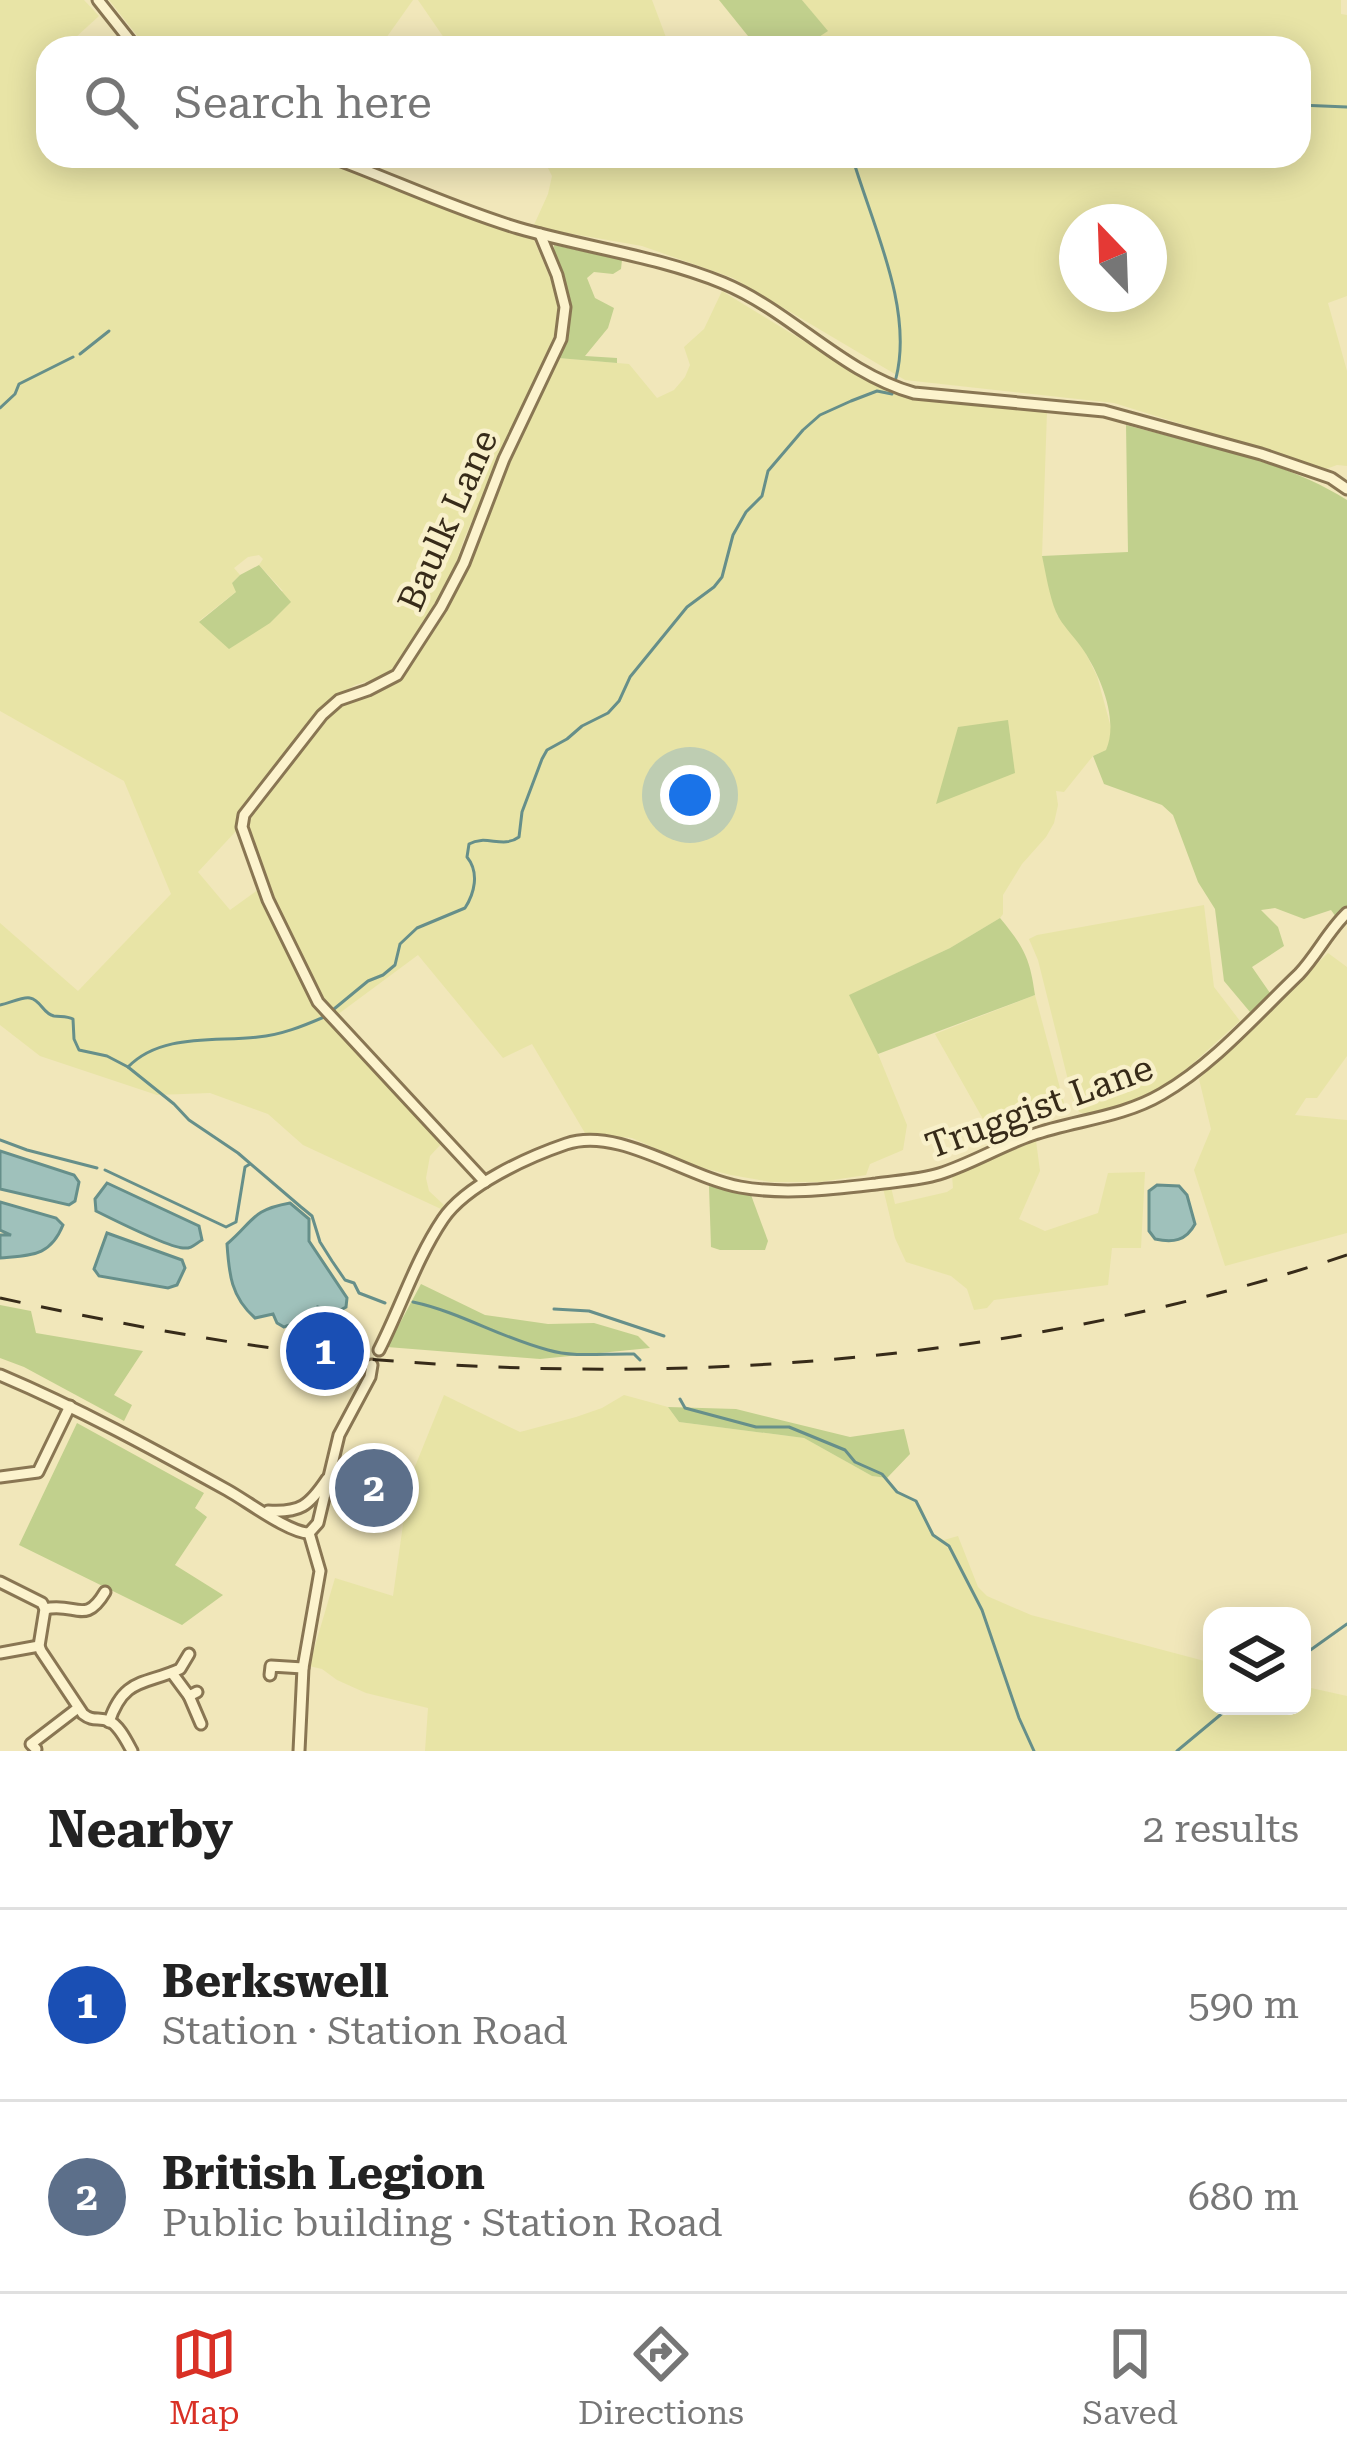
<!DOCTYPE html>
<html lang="en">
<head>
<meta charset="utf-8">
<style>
	:root { --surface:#fff; --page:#f2f2f2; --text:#222; --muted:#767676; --line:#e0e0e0; --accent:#d93025 }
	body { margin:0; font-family:"Roboto Serif",serif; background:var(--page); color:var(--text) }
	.controls { position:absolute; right:36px; bottom:36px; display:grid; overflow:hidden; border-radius:24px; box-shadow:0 6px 30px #0003 }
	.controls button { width:108px; height:108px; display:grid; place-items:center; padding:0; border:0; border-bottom:3px solid var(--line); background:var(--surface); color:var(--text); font:60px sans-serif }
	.compass { position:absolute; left:1059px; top:204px; width:108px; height:108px; border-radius:50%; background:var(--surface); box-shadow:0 6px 30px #0003; rotate:337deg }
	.you { position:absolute; left:690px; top:795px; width:42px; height:42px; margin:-30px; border:9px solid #fff; border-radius:50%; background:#1a73e8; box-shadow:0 0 0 18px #1a73e833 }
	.badge { display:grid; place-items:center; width:78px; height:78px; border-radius:50%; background:var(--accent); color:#fff; font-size:39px; font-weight:700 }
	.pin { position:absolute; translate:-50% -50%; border:6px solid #fff; box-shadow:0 3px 12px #0006 }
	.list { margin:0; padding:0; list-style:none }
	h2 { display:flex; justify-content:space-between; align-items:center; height:156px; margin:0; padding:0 48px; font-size:51px }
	h2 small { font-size:39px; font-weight:400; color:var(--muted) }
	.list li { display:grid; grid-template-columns:78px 1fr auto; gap:36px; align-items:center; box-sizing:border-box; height:192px; padding:0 48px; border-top:3px solid var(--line) }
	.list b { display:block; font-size:45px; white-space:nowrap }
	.list p { margin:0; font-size:39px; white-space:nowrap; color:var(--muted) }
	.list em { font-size:39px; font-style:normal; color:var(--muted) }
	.icon { flex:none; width:66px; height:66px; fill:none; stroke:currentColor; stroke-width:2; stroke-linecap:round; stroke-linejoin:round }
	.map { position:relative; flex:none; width:1347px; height:1751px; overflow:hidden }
	.search { position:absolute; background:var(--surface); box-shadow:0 6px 30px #0003; left:36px; right:36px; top:36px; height:132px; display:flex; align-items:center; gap:30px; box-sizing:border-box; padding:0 42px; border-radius:36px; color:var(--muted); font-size:45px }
	.sheet { height:540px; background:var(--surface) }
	nav { display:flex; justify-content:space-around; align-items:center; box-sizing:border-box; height:168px; border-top:3px solid var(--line); background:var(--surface); font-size:33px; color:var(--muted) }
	nav a { display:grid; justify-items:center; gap:6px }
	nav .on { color:var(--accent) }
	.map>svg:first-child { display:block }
</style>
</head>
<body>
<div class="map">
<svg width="1347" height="1751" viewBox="0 0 1347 1751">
	<rect width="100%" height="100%" fill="#f1e7ba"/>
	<!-- farmland -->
	<g fill="#e8e4a6" fill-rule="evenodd">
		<path d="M0,0H84L99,16L64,48H48V156H311L534,240L556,292L561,320L464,539L448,586L394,670L385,676L355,685L325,703L240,813L237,830L198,872L230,910L259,889L314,1003L327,1020L443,1142L430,1156L426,1178L429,1191L444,1205L441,1209L303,1145L268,1114L210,1093L157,1095L40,1056L0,1025V923L78,991L171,894L124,781L0,711ZM259,555L263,559L259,565L283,591L199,621L237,591L232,583L240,575L234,568L248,557Z"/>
		<path d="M109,0H413L379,48H151L139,38Z"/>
		<path d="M418,0H652L670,48H451Z"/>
		<path d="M802,0H1341V14L1347,15V296L1328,303L1347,371V466L1337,465L1326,469L1114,403L905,380L733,278L642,246L533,227L548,194L552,176L542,156H1299V48H802L827,31ZM1077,222H1149V294H1077Z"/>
		<path d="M722,291L879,387L905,397L1047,412L1042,556L1057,615L1084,650L1097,676L1113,735L1106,750L1093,756L1064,792L1056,791L1058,805L1054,823L1046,837L1022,864L1003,895V914L1000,918L950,948L850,995L878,1054L907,1125L903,1150L870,1164L866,1175L820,1182H771L731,1175L695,1166L632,1138L585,1133L532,1044L503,1058L418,955L337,1015L325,1003L306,974L247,831L251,812L322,720L341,703L393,685L447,612L513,451L558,358L629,364L657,398L674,390L685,377L690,365L684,347L704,329Z"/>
		<path d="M1204,905L1214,987L1240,1021L1190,1066L1160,1088L1121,1105L1089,1114L1081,1113L1075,1108L1038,960L1029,939L1037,935Z"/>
		<path d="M1328,953L1347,967V1056L1317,1098H1306L1295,1115L1347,1120V1233L1225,1266L1194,1170L1211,1129L1199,1079Z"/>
		<path d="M1035,995L1064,1103L1045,1119L996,1142L935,1034Z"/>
		<path d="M1036,1141L1040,1171L1019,1219L1045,1231L1098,1213L1108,1173L1145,1172L1141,1248H1112L1108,1285L994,1300L987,1308L974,1310L967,1289L951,1276L906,1262L895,1238L883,1188L891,1187L895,1204L947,1192L953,1188L952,1175Z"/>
		<path d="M444,1395L520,1432L576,1417L602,1408L624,1395L668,1407L679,1422L804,1438L872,1476L887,1478L897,1491L921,1506L933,1535L944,1540L958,1536L978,1587L987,1596L1031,1615L1212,1663V1706H1302V1686L1347,1696V1751H425L428,1708L366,1693L337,1680L322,1669L309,1666L335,1578L393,1596L406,1503L414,1469Z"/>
	</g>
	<!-- green -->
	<g fill="#c1d08d">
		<path d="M719,0H802L828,31L802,48H782L752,41Z"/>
		<path d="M554,245L622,260L621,269L613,274L594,272L587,278L595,298L614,308L608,328L585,356L617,358V363L558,358C568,328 573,313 564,282C561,269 554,259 554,245Z"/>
		<path d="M1126,425C1199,445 1282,459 1347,500V907L1336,917L1331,910L1304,919L1275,908L1261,910L1278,927L1284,946L1252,967L1270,993L1250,1012L1224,981L1215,909L1198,882L1173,815L1162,805L1104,784L1093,756L1106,750C1119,721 1101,677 1084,651C1076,638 1062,626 1056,612C1049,595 1046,574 1042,556L1128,552Z"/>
		<path d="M259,565L291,602L270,623L229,649L199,622L236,592L232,583L240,575Z"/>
		<path d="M1008,720L1015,773L936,804L958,727Z"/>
		<path d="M1000,918C1024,947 1030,958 1035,995L878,1054L849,995L950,948Z"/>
		<path d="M709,1186L751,1195L768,1241L765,1250H720L711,1247Z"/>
		<path d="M421,1284L485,1315L548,1324L594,1323L638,1336L650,1348L540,1359L387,1347Z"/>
		<path d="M0,1305L31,1311L36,1333L143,1351L114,1395L132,1405L124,1421L24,1367L0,1358Z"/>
		<path d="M668,1407L736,1409L850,1437L904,1429L910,1454L887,1478L872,1476L804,1438L679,1422Z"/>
		<path d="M77,1423L204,1493L195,1508L207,1517L175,1565L223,1595L182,1625L19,1545Z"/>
	</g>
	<!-- water -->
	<g fill="#9fc1bb" stroke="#668f8a" stroke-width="3">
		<path d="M0,1151L74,1175L79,1182L75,1201L69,1205L0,1189Z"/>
		<path d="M107,1183L199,1226L202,1240C195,1244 192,1249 183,1248C168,1247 112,1219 96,1211L95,1199Z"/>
		<path d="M1157,1185L1179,1186L1187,1195L1195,1224C1186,1241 1173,1243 1155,1239L1149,1231V1191Z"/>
		<path d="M0,1202L56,1218L63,1225C50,1257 31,1255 0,1258V1235H11L0,1230Z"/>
		<path d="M290,1203L309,1219V1241L347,1298L346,1307L335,1313L318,1307L317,1320C305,1324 295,1322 284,1327L277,1323L273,1314L255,1318C231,1297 229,1274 227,1244C254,1221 251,1210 290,1203Z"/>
		<path d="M107,1233L182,1260L185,1268L177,1285L168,1288L99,1276L94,1269Z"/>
	</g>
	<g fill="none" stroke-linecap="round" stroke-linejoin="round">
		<!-- stream -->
		<g stroke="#668f8a" stroke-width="3">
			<path d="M1299,105L1347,107"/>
			<path d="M852,156C871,222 914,308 896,378"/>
			<path d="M80,354L109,331"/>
			<path d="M0,408L15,394L19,384L73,357"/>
			<path d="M0,1005C8,1004 23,996 30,998C41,1000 43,1014 54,1016C61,1017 67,1016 73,1019L74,1039L79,1050L107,1056L128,1067L174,1104L189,1120L238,1153L301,1207L312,1216L320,1242L332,1261L345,1280L354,1283L359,1293L385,1303"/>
			<path d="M334,1009L368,981L383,975L395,965L400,944L417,928L465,908C474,894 480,873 467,857L469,844C486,834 503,849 519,837L522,812L542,759L547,750L567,739L582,726L608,713L619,701L630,677L687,607L714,587L722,577L733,535L746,512L762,496L768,471L803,430L820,415L851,401L877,391L892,394"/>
			<path d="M128,1067C161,1033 215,1042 258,1037C281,1035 303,1026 324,1017"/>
			<path d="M0,1140L27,1150L97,1168"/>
			<path d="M105,1170L226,1227L236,1222L245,1167L250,1164"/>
			<path d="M413,1302C460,1312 501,1338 548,1350C575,1358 606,1353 634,1354L640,1360"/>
			<path d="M554,1309L589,1311L664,1336"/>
			<path d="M680,1399L685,1408L756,1427H789L845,1450L855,1462L882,1474L897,1492L916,1501L933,1535L949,1546L982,1610L1019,1718L1034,1751"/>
			<path d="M1302,1656L1347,1624"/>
			<path d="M1177,1751L1231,1706"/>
		</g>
		<defs>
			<g id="minor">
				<path d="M98,0L136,48"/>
				<path d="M328,156C391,179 454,209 518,228C587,248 657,256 723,283C791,311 842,373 914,393L1104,411L1261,454L1331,478L1347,489"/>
				<path d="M485,1182L318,1002L268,900L242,827L244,815L322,715L339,700L368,690L397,675L441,607L464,563L504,459L561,339L565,307L557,275L540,234"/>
				<path d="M379,1350C401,1307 416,1259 443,1219C466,1185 528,1157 566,1144C618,1126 686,1177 740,1187C784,1195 832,1189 876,1184C897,1181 919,1180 939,1174C971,1164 1000,1146 1032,1135C1075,1120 1121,1118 1162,1094C1214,1064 1256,1015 1299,974C1317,955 1328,931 1347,913"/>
				<path d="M0,1375C78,1408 153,1449 227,1490C247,1501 289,1533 309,1533"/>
				<path d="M0,1477L38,1472L70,1406"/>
				<path d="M268,1511C300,1513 309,1506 327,1479"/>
				<path d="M309,1533L318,1523L339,1435L370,1377L372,1365"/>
				<path d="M0,1582L42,1603L45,1609L39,1646L41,1651L83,1714C93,1722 98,1717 109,1721C119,1725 127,1742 132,1751"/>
				<path d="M45,1609C76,1602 85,1626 105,1592"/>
				<path d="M0,1653L39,1646"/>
				<path d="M172,1673L189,1696L197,1692"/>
				<path d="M270,1675L271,1666L303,1668"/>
				<path d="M189,1696L201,1724"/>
				<path d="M109,1722C124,1677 145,1685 180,1669L189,1654"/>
				<path d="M36,1749L31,1744L78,1708"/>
				<path d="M299,1751L303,1668L320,1571L309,1533"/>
			</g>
		</defs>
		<!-- minor casing -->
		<use href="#minor" stroke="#897653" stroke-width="15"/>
		<!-- minor -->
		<use href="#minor" stroke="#fcf3cd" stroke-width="9"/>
		<!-- rail -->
		<path stroke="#372b19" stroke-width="3" stroke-dasharray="21 21" stroke-linecap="butt" d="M0,1298C121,1324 244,1348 368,1359C696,1387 1034,1359 1347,1255"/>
	</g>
	<g text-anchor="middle" stroke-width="9" stroke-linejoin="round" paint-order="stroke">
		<!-- street labels -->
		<g font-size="36" fill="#372b19" stroke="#f8f0ca">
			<text transform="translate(447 520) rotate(-66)" y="13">Baulk Lane</text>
			<text transform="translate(1039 1106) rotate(-20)" y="13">Truggist Lane</text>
		</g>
	</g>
</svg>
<div class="controls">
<button><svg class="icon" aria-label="layers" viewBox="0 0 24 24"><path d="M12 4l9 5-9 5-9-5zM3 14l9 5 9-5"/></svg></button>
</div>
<svg class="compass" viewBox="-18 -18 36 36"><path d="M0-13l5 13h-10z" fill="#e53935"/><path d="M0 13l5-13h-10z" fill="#767676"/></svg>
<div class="you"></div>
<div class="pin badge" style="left:325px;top:1351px;background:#1a4fb4">1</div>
<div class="pin badge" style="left:374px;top:1488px;background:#5c6f8a">2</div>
<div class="search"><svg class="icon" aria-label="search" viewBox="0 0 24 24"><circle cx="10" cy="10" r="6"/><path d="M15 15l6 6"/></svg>Search here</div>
</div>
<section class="sheet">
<h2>Nearby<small>2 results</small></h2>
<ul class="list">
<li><span class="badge" style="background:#1a4fb4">1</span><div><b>Berkswell</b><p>Station · Station Road</p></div><em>590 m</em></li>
<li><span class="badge" style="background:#5c6f8a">2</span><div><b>British Legion</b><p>Public building · Station Road</p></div><em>680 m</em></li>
</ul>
</section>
<nav>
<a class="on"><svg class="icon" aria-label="map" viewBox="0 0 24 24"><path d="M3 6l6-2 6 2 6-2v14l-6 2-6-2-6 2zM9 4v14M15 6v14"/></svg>Map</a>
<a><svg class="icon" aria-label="directions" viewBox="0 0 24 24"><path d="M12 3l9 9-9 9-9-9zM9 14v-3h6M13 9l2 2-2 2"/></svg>Directions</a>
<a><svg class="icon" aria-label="saved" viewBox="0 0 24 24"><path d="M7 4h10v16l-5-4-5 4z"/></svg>Saved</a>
</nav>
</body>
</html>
